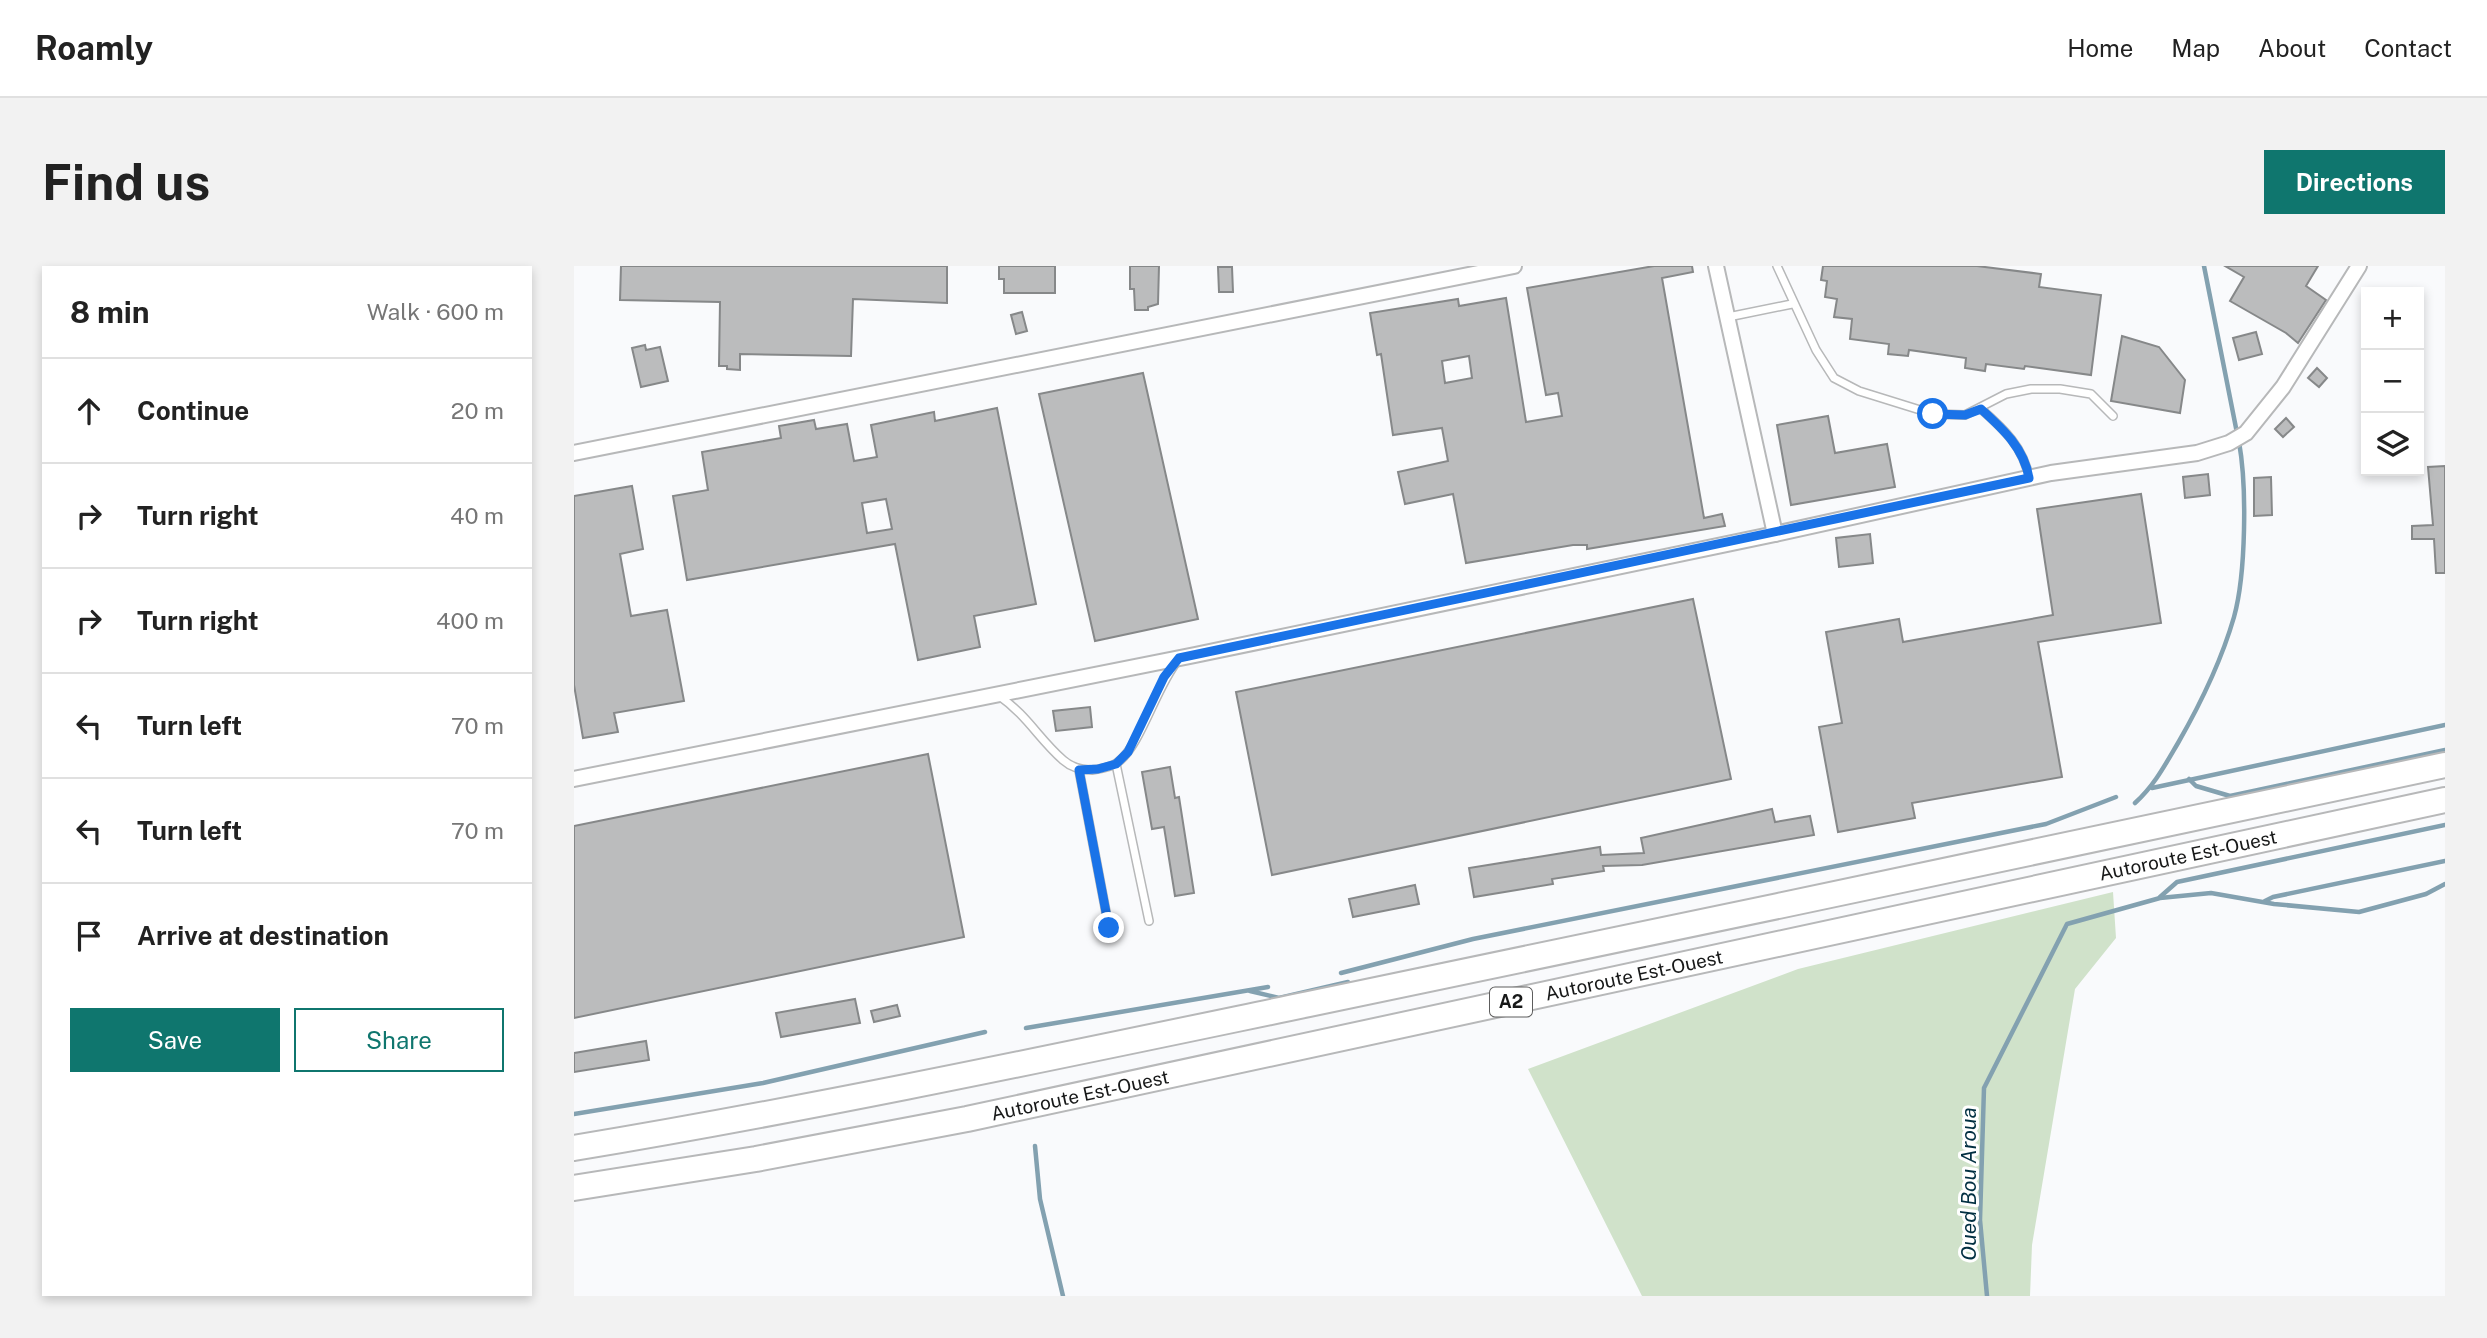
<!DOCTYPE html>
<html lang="en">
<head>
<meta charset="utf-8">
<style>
	:root { --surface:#fff; --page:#f2f2f2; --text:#222; --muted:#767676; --line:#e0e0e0; --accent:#0f766e }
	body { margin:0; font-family:"Public Sans",sans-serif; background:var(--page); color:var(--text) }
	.controls { position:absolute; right:21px; top:21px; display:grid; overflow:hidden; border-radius:0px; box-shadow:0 4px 10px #0003 }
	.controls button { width:63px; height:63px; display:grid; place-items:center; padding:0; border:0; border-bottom:2px solid var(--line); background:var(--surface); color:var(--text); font:35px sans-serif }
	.stop { position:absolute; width:21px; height:21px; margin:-16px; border:5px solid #1a73e8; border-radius:50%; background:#fff }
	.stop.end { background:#1a73e8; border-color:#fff; box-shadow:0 2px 7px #0008 }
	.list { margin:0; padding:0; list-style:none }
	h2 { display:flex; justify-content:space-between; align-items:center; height:91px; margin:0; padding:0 28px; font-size:30px }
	h2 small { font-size:23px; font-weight:400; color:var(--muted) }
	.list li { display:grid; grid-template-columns:46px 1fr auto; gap:21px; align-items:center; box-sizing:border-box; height:105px; padding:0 28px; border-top:2px solid var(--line) }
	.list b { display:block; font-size:26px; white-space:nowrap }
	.list em { font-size:23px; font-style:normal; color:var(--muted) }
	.actions { display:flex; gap:14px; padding:21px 28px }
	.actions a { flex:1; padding:16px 0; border:2px solid var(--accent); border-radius:0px; text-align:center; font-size:24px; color:var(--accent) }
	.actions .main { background:var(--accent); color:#fff }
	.icon { flex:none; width:38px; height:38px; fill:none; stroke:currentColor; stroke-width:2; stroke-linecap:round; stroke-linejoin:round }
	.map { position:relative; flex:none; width:1871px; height:1030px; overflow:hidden; border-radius:0px }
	header { display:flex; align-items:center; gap:42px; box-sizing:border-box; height:98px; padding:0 35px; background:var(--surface); border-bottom:2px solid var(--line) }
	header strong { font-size:33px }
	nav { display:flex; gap:38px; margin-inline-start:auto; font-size:24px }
	.intro { display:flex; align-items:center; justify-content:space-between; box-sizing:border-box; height:168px; padding:0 42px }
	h1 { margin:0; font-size:49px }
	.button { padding:18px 32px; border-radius:0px; background:var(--accent); color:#fff; font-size:24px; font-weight:700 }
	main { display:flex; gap:42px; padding:0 42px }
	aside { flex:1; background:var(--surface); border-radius:0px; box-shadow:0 4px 10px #0003 }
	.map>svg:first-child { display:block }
</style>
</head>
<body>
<header>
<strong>Roamly</strong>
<nav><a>Home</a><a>Map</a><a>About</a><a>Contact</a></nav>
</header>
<div class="intro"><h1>Find us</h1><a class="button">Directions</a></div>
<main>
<aside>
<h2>8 min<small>Walk · 600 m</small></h2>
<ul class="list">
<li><svg class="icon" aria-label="ahead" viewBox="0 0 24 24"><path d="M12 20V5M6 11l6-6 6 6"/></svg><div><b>Continue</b></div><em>20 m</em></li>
<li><svg class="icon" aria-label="right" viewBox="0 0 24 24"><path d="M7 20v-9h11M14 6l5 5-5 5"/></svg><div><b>Turn right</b></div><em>40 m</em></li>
<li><svg class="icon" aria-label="right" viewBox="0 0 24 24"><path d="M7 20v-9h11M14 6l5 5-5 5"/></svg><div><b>Turn right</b></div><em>400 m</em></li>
<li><svg class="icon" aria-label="left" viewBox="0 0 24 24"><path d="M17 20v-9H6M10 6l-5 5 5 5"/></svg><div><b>Turn left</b></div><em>70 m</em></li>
<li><svg class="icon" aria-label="left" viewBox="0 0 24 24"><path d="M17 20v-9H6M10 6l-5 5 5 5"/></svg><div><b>Turn left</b></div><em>70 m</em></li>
<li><svg class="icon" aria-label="arrive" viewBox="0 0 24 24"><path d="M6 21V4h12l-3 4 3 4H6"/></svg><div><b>Arrive at destination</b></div></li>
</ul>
<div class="actions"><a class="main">Save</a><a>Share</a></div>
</aside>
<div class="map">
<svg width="1871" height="1030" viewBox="0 0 1871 1030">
	<rect width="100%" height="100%" fill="#f9fafc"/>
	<!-- green -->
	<path fill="#d0e2ca" d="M1539,626L1542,672L1501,723L1458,979L1456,1030H1068L954,803L1224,703Z"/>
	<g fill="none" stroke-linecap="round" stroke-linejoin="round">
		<!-- stream -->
		<g stroke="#83a1b0" stroke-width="4.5">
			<path d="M1630,0L1663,167"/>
			<path d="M1615,513L1622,520L1656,530L1871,484"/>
			<path d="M1578,522L1871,459"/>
			<path d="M1561,537C1580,520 1591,499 1604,477C1627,437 1647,396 1660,351C1672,308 1673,220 1665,176"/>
			<path d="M1586,631L1603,616L1871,559"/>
			<path d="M1691,635L1699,631L1871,595"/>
			<path d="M767,707L899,673L1472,558L1542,531"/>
			<path d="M676,725L705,732L774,716"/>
			<path d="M452,762L694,721"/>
			<path d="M0,848L189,817L411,766"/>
			<path d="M461,880L466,933L489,1030"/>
			<path d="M1413,1030L1406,954L1410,822L1493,658L1586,632L1637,627L1700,638L1785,646L1852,628L1871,618"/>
		</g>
	</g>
	<!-- building -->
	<g fill="#bbbcbd" stroke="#868889" stroke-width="2" fill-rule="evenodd">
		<path d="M47,0H373V37L279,33L277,90L166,88V104L153,103V100H145L146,36L46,34Z"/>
		<path d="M425,0H481V27H430V13H425Z"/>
		<path d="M556,0H585L584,38L574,41V44H561L560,23H556Z"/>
		<path d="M1080,0H1118L1119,6L1088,12L1130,252L1148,248L1151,260L1013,283V279H999L892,297L879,228L831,238L824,206L874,195L868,162L819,169L807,88L803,89L796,47L884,33L885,40L932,32L952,156L988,150L984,127L972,129L953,22ZM895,90L898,112L871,117L868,95Z"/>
		<path d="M1249,0H1403L1467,8L1465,21L1527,29L1517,109L1451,100L1450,103L1412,98L1411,105L1391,102L1392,92L1335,84L1334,90L1314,88L1315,78L1276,73L1278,53L1260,51L1263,33L1251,31L1253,15L1247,14Z"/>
		<path d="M1651,0H1744L1732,20L1752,34L1724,77L1712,67L1656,35L1670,11Z"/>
		<path d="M644,1H658L659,26H645Z"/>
		<path d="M448,46L453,65L442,68L437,49Z"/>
		<path d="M1682,66L1688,88L1665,94L1659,72Z"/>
		<path d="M1548,70L1585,81L1611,114L1606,147L1537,135Z"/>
		<path d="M71,79L72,84L86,81L94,115L67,121L58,82Z"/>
		<path d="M1743,102L1753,112L1745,121L1734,112Z"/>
		<path d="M569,107L624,353L521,375L465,128Z"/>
		<path d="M423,142L462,338L400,350L406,381L344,394L321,278L113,314L99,230L134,224L128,186L207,172L205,160L240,154L242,163L273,158L280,195L303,191L297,159L360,146L361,155ZM312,233L318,263L293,267L288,237Z"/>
		<path d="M1254,150L1261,187L1313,178L1321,221L1217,239L1203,159Z"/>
		<path d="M1712,152L1720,161L1709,171L1701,163Z"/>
		<path d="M1871,200V307H1862L1860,273H1838V260L1859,259L1854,201Z"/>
		<path d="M1634,208L1636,229L1611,232L1609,211Z"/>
		<path d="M1697,211L1698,249L1680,250V212Z"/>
		<path d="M58,220L69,283L46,288L57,350L93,344L110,435L40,447L44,466L9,472L0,419V230Z"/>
		<path d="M1567,228L1587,357L1464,376L1488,511L1338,537L1341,552L1264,566L1245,461L1268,457L1252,366L1325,353L1329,376L1479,349L1463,243Z"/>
		<path d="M1296,268L1299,297L1265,301L1262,272Z"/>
		<path d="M1119,333L1157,513L698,609L662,426Z"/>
		<path d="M516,441L518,461L482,465L479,445Z"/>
		<path d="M354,488L390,671L0,752V560Z"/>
		<path d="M596,501L601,532L605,531L620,627L601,630L590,561L578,563L568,506Z"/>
		<path d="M1198,543L1201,556L1236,550L1240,569L1068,599L1029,600L1030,605L978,613L979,618L900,631L895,602L1026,581L1027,589L1070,587L1067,572Z"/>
		<path d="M841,619L845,638L779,651L775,633Z"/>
		<path d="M281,733L286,757L207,771L202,747Z"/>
		<path d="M323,739L326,750L300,756L297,745Z"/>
		<path d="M72,775L75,794L0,806V787Z"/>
	</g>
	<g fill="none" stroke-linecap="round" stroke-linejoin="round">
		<defs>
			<g id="lane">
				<path d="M1203,0L1242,84L1260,112L1285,125L1359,148L1391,149L1432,128L1457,123H1486L1517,128L1539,150"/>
				<path d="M1154,51L1218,38"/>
				<path d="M1407,143C1430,163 1450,182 1455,212"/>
				<path d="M424,429C454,450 464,472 489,494C498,502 507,504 518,504C526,503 538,501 544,496C567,479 582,421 604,394"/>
				<path d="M542,498L575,655"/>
				<path d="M505,504L535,662"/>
			</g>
			<g id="street">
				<path d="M0,187L940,0"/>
				<path d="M1201,268L1477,207L1623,187L1655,177L1672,167L1709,121L1785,0"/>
				<path d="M0,513L621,389L1201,268L1142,0"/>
			</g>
			<g id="highway">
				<path d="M0,882C246,841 490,789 735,738C1114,659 1492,580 1871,499"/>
				<path d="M0,922L182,893L393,853L1871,534"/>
			</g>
		</defs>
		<!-- lane casing -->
		<use href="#lane" stroke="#b7b8b9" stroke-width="10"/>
		<!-- street casing -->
		<use href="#street" stroke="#b7b8b9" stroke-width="18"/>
		<!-- highway casing -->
		<use href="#highway" stroke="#b7b8b9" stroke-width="28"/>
		<!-- lane -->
		<use href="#lane" stroke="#fff" stroke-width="7"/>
		<!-- street -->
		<use href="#street" stroke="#fff" stroke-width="14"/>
		<!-- highway -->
		<use href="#highway" stroke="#fff" stroke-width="24"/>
	</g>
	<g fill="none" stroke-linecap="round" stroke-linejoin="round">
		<!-- route -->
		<path stroke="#1a73e8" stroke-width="9" d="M535,662L505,504L524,503L542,498L554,486L590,411L605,392L1455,212C1450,182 1429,163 1407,143L1391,149L1359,148"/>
	</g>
	<g text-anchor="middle" stroke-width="6" stroke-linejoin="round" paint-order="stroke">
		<!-- shield labels -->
		<rect fill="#fff" stroke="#5d5d5d" stroke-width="2" x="916" y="721.5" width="42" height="29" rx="5"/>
		<g font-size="18" font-weight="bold" fill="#171818">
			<text x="937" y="742">A2</text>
		</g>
		<!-- street labels -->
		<g font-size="19" fill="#171818" stroke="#fff">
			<text transform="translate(1614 589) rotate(-12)" y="7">Autoroute Est-Ouest</text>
			<text transform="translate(1060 709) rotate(-12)" y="7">Autoroute Est-Ouest</text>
			<text transform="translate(506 829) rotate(-12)" y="7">Autoroute Est-Ouest</text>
		</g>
		<!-- water labels -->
		<g font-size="21" font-style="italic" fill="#023042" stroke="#fff">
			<text transform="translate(1395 918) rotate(-90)" y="7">Oued Bou Aroua</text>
		</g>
	</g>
</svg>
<div class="controls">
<button>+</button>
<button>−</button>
<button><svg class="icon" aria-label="layers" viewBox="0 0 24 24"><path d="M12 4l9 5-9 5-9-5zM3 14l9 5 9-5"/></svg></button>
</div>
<div class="stop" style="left:1359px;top:148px"></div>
<div class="stop end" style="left:535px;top:662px"></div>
</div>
</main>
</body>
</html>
